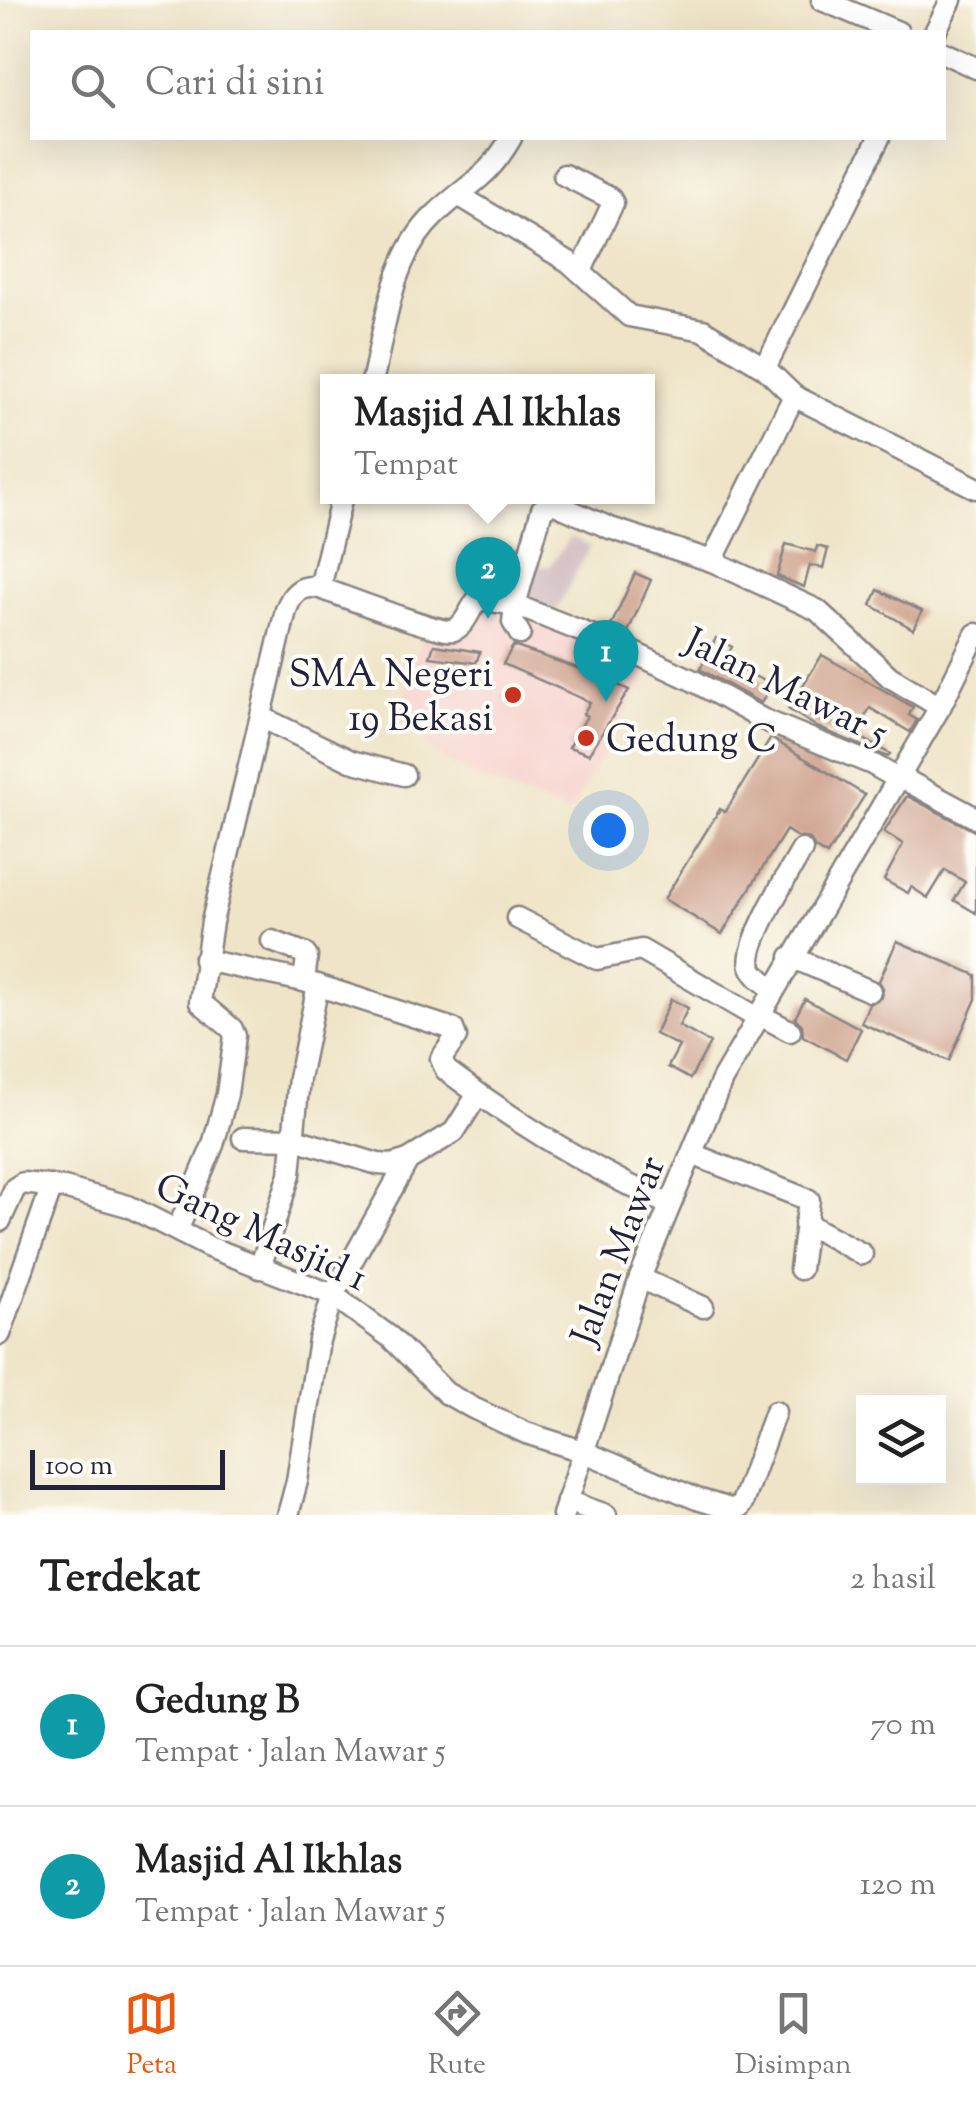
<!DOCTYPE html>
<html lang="id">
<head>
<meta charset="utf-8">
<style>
	:root { --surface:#fff; --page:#f6f6f6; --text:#222; --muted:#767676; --line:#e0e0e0; --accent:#ea580c }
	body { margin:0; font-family:"Sorts Mill Goudy",serif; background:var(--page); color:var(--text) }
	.controls { position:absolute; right:30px; bottom:30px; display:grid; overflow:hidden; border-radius:0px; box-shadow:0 10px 40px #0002 }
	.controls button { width:90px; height:90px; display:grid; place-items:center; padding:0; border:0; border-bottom:2px solid var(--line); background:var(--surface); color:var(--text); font:50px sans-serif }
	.scale { position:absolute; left:30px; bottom:25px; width:195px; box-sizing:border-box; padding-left:10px; border:5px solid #22223b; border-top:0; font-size:28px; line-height:35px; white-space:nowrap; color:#22223b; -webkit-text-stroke:8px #fdfcf7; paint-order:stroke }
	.you { position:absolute; left:608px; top:830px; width:35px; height:35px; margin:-25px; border:8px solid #fff; border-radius:50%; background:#1a73e8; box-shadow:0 0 0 15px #1a73e833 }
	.badge { display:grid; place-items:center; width:65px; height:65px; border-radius:50%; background:var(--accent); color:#fff; font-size:32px; font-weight:700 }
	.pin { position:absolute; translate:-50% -82px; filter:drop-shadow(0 2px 5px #0008) }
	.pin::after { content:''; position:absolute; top:52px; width:35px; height:30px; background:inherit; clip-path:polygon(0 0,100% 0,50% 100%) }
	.popup { position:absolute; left:320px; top:374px; width:335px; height:130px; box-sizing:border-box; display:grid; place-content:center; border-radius:0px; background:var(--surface); filter:drop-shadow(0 2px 8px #0005); font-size:32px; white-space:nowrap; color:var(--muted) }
	.popup b { font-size:38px; color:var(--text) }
	.popup::after { content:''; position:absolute; left:50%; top:100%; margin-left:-20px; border:20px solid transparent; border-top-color:var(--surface) }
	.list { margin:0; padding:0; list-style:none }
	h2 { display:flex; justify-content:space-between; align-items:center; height:130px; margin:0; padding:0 40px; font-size:42px }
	h2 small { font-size:32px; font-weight:400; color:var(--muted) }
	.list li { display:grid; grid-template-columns:65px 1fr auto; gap:30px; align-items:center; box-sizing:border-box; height:160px; padding:0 40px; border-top:2px solid var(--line) }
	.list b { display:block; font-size:38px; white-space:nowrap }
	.list p { margin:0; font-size:32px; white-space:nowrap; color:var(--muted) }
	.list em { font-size:32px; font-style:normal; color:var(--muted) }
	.icon { flex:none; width:55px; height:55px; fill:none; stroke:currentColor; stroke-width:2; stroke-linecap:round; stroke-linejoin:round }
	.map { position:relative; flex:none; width:976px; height:1515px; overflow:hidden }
	.search { position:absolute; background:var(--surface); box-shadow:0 10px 40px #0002; left:30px; right:30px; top:30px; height:110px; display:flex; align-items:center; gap:25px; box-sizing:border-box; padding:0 35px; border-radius:0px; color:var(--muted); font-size:38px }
	.sheet { height:450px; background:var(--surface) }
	nav { display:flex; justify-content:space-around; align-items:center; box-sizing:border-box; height:140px; border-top:2px solid var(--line); background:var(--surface); font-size:28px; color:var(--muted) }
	nav a { display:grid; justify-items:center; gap:5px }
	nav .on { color:var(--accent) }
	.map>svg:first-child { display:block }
</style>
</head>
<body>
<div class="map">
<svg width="976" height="1515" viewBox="0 0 976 1515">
	<rect width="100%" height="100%" fill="#fdfcf7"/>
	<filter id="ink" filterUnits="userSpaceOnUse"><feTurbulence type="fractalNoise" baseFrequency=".01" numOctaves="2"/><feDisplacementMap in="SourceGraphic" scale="20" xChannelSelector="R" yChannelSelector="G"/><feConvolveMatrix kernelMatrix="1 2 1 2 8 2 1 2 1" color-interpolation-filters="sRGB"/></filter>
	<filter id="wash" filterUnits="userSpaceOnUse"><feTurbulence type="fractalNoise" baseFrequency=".0048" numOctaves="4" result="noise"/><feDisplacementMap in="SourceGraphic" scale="40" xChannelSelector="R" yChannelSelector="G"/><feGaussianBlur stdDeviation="2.25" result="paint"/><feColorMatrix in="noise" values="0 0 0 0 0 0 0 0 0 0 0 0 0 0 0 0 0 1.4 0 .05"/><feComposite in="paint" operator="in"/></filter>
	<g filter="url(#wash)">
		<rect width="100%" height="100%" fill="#efe4c7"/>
		<!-- built -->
		<path fill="#f7d0cb" d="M483,608L589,641L650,669L569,813L474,777L432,752L420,732L398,716L423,633L467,636Z"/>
		<!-- industrial -->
		<path fill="#d2bec2" d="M571,536L590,546L552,618L520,607L530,558L540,565L549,567Z"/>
		<g id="blocks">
			<!-- building -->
			<g fill="#cc9d87">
				<path d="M786,544L816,552L817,546L828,549L823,568L810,565L804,587L777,576Z"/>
				<path d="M635,573L651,580L627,634L610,628Z"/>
				<path d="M878,590L922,611L913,629L871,605Z"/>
				<path d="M716,638L732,647L724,661L772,685L761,703L700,669Z"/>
				<path d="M434,645L480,652L476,663L430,657Z"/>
				<path d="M513,646L595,674L629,690L589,754L569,747L587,716L583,714L590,702L503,664Z"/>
				<path d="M822,655L913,707L909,715L917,720L910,732L870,708L855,734L890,754L888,757L817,727L788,709Z"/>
				<path d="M771,738L865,795L827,855L815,848L810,839L797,837L786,830L722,934L664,899L720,809L725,812Z"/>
				<path d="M907,796L976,832V913L954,900L965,882L945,870L928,898L911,887L908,893L884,880L903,844L884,832Z"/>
				<path d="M897,941L976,975V999L949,1061L861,1023L869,1004L882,997L883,988L879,981Z"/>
				<path d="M671,999L688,1008L679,1026L710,1043L690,1079L668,1067L679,1046L655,1034Z"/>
				<path d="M805,999L861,1029L846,1059L803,1036L802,1025L795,1018Z"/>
			</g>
		</g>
	</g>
	<g filter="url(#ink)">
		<use href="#blocks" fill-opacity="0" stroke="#888381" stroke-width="2.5"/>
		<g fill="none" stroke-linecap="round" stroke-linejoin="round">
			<defs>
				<g id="minor">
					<path d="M822,0L898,32"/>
					<path d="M935,32L951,0"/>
					<path d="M944,53L976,68"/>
					<path d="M564,175L610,198L613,203L581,271"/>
					<path d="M460,196L569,262L629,316L703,330L765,368L794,396L976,488"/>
					<path d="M765,368L879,138"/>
					<path d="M372,382C386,326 390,257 435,215C468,183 486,181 511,138"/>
					<path d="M712,561L794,396"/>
					<path d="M320,588C340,595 443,635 454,630C466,625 470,608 478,599L515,605L626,649L694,681L762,719L872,764L898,779"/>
					<path d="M520,634L513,622L515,605L542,509L553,503L610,528L712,561L817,610L890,677L940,707"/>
					<path d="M263,718L351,761L404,775"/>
					<path d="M900,777L976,818"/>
					<path d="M517,918L597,959L641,950L756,1017"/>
					<path d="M272,941L304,953L307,957L304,981"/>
					<path d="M791,957L870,991"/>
					<path d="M204,960L304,981L453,1029L456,1037L441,1059L446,1070C516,1123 590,1168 670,1205"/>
					<path d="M773,989C766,983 754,976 751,966C744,945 790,871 802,850"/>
					<path d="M758,1014L790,1031"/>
					<path d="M243,1138L295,1139L378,1164L391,1165L408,1160"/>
					<path d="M692,1154L809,1200L800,1269"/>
					<path d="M0,1221L15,1188L23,1183L64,1188L128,1206L209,1247L333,1295L390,1337L446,1393L473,1408L526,1433L582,1451L697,1499L730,1509L739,1508L742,1503L775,1412"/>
					<path d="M805,1223L862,1254"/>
					<path d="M178,1229L213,1145L227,1094L235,1036L232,1029L200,1002L212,922L286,610C292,593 301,584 320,588L342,496"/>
					<path d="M260,1268L290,1174L299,1078L318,985"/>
					<path d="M640,1278L703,1307"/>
					<path d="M0,1334L52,1186"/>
					<path d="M567,1501L606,1515"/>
					<path d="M288,1515L297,1481L319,1340L333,1295L408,1160L454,1132L478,1094"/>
					<path d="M563,1515L640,1278L722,1080L940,707L976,634"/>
				</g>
			</defs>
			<!-- minor casing -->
			<use href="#minor" stroke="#888381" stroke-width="25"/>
			<!-- minor -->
			<use href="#minor" stroke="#fff" stroke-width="20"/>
		</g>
	</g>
	<!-- markers -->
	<g fill="#c8321e" stroke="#fdfcf7" stroke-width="4">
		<circle cx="513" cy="695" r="10"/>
		<circle cx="586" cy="738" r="10"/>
	</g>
	<g text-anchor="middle" stroke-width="8" stroke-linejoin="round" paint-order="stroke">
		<!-- poi labels -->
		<g font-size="38" fill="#22223b" stroke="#fdfcf7" text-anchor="end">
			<text x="493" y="686">SMA Negeri<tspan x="493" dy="44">19 Bekasi</tspan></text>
			<text x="606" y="751" text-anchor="start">Gedung C</text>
		</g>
		<!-- street labels -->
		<g font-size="38" fill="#22223b" stroke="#fdfcf7">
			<text transform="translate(787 686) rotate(26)" y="13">Jalan Mawar 5</text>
			<text transform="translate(262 1231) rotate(25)" y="13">Gang Masjid 1</text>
			<text transform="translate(617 1250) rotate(-69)" y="13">Jalan Mawar</text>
		</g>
	</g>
</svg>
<div class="controls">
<button><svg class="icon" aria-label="layers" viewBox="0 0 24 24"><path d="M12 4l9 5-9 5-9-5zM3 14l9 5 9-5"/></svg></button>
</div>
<div class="scale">100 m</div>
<div class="you"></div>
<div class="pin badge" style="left:606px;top:702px;background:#0f9aa8">1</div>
<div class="pin badge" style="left:488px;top:619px;background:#0f9aa8">2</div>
<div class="popup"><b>Masjid Al Ikhlas</b>Tempat</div>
<div class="search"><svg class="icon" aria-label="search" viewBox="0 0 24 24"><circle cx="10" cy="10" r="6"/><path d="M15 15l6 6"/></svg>Cari di sini</div>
</div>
<section class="sheet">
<h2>Terdekat<small>2 hasil</small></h2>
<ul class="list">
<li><span class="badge" style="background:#0f9aa8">1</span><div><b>Gedung B</b><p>Tempat · Jalan Mawar 5</p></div><em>70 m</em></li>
<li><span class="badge" style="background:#0f9aa8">2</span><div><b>Masjid Al Ikhlas</b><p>Tempat · Jalan Mawar 5</p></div><em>120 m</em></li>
</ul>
</section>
<nav>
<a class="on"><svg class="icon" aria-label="map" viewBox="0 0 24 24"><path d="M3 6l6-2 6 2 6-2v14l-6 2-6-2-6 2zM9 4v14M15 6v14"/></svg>Peta</a>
<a><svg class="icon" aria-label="directions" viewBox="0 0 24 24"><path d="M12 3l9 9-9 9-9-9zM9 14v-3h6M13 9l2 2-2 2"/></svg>Rute</a>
<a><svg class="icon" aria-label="saved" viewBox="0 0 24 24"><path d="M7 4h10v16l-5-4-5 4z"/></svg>Disimpan</a>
</nav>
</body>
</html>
